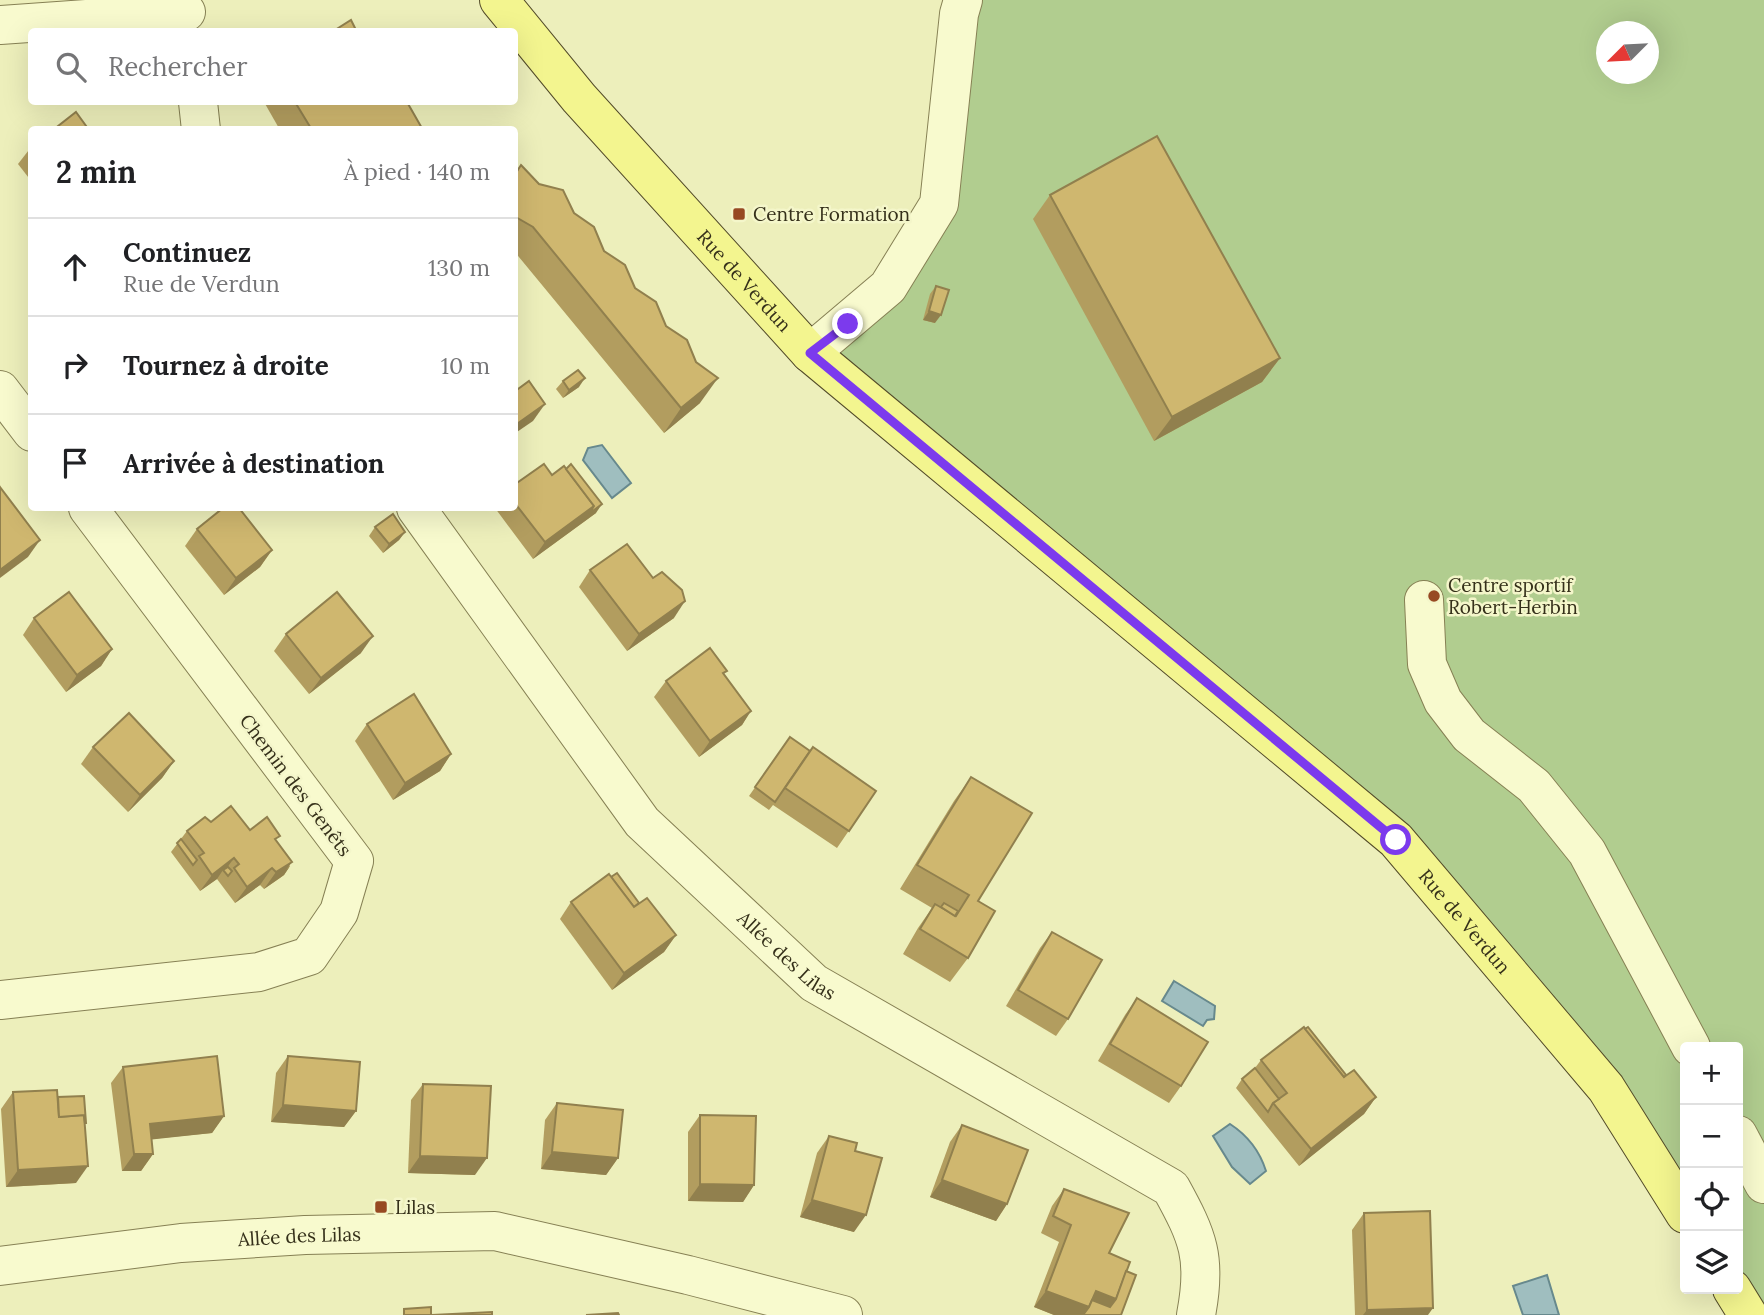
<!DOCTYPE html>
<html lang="fr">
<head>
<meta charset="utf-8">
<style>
	:root { --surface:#fff; --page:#f2f2f2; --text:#202124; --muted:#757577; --line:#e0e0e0 }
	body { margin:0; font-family:Lora,serif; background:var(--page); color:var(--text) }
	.controls { position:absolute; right:21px; bottom:21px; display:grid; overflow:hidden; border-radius:7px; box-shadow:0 7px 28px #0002 }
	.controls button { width:63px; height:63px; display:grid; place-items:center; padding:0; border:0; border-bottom:2px solid var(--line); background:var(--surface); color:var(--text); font:35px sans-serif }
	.compass { position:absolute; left:1596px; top:21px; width:63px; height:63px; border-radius:50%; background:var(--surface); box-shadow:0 7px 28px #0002; rotate:246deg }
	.stop { position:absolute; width:21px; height:21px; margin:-16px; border:5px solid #7c3aed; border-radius:50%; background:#fff }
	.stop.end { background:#7c3aed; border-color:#fff; box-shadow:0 2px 7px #0008 }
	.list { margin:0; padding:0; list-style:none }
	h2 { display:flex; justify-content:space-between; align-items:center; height:91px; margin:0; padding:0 28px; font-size:30px }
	h2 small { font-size:23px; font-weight:400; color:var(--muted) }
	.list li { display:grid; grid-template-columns:46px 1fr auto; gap:21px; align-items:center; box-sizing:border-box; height:98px; padding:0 28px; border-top:2px solid var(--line) }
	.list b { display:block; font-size:26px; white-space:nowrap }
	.list p { margin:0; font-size:23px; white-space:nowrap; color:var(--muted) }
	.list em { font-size:23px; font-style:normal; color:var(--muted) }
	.icon { flex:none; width:38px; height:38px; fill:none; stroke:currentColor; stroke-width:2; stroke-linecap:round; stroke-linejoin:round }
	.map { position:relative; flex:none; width:1764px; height:1315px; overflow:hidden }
	.search { position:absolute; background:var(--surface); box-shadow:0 7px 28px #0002; left:28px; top:28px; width:490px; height:77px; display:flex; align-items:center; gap:18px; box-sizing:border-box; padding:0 24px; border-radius:7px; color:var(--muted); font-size:26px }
	.panel { position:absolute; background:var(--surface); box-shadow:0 7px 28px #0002; left:28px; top:126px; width:490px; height:385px; border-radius:7px }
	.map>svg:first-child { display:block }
</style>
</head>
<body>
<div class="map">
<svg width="1764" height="1315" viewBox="0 0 1764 1315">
	<rect width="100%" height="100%" fill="#edefbb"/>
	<!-- green -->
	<path fill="#b1cd8f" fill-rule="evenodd" d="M963,0H1764V1315L1738,1289V1047H1685V1214L1396,840L810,353L939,204ZM1606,32H1648V74H1606Z"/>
	<!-- water -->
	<g fill="#9fbebf" stroke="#67898d" stroke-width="2">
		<path d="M602,445L631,483L612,498L583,460L588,448Z"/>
		<path d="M1174,981L1215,1006L1214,1019L1207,1020L1203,1026L1162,1001Z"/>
		<path d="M1230,1124C1247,1135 1260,1152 1266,1171L1250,1184L1232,1167L1213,1136Z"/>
		<path d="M1547,1275L1559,1315H1523L1513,1286Z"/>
	</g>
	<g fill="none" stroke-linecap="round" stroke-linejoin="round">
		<defs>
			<g id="minor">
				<path d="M0,25L186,12"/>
				<path d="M198,102L201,130"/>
				<path d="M810,353L888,287L939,204L959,14L963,0"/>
				<path d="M0,390L32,432"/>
				<path id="s1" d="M416,508L642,822L814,983L1171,1188C1198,1237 1207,1258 1196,1315"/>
				<path d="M1424,600L1427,664L1443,701L1469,735L1534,786L1587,852L1691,1047"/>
				<path d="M0,1000L259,972L309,956L339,912L354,861L88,508"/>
				<path d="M1738,1135L1764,1184"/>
				<path id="s2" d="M0,1266L181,1243L305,1235L495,1231L688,1275L843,1315"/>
			</g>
			<g id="major">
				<path id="s3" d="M499,0L579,98L810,353L1396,840L1606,1088L1685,1214"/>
				<path d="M1732,1289L1748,1315"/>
			</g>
		</defs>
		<!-- minor casing -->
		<use href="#minor" stroke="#868054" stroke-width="40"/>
		<!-- major casing -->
		<use href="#major" stroke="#534b29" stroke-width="40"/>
		<!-- minor -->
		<use href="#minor" stroke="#f8face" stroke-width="38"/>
		<!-- major -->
		<use href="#major" stroke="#f3f58f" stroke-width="38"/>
	</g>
	<!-- wall -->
	<g fill="#b29d5f">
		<path d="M264,102H407L423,130H280Z"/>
		<path d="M32,146V182L18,164Z"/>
		<path d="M521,165L539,184L574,213L666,326L700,403L664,433L514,251V174Z"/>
		<path d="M1050,195L1280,358L1262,382L1154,441L1033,219Z"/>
		<path d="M936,286L935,323L923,320L930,294Z"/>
		<path d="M563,381L579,387L563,398L556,389Z"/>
		<path d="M552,475L596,513L533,559L495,508H514V485Z"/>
		<path d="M375,527L405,532L399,540L383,553L369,536Z"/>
		<path d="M197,529L272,550L260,567L224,595L185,546Z"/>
		<path d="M590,570L674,618L627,651L579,587Z"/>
		<path d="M34,618L112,649L101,666L66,692L23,635Z"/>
		<path d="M286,634L361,653L309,694L274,651Z"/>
		<path d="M724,675L748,715L742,725L699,757L654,697L666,681Z"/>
		<path d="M367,724L451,754L440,771L393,800L355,741Z"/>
		<path d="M790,737L810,751L876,791L837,848L773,805L769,810L749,796Z"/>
		<path d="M93,747L174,761L162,778L128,812L81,764Z"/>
		<path d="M971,777L968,958L950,982L903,954L918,928L932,908L900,889L954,801Z"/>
		<path d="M211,822L250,830L277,841L292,862L289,865L290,866L284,875L280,878L264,889L260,885L235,903L217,879L200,891L171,852L187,831Z"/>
		<path d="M571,902L639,903L676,935L664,952L612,990L560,919Z"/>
		<path d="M1052,932L1068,1019L1056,1036L1006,1006L1040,948Z"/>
		<path d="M1137,998L1181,1086L1169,1103L1098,1061L1125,1015Z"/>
		<path d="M288,1056L356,1111L344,1127L271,1122L276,1073Z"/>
		<path d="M1261,1060L1346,1075L1376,1097L1364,1114L1299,1166L1236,1088L1242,1079L1255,1068Z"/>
		<path d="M123,1067L224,1116L212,1133L151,1139L153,1154L141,1171H122L111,1083Z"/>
		<path d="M423,1084L475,1175L408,1173L411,1100Z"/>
		<path d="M13,1092L58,1097L86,1123L85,1124L76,1183L6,1187L1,1109Z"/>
		<path d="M557,1103L618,1158L606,1175L541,1169L545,1120Z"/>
		<path d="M700,1115L754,1185L743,1202L688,1201V1132Z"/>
		<path d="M962,1125L1007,1204L996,1221L930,1197L950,1142Z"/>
		<path d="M829,1136L855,1151L854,1232L800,1217L817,1153Z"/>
		<path d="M1064,1189L1110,1251V1254L1126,1271L1121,1315H1054L1034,1307L1059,1242L1041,1233L1052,1206Z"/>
		<path d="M1364,1213L1428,1315H1355L1352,1230Z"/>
	</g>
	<!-- shaded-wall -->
	<g fill="#91804e">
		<path d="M929,311L941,315L935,323L923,320Z"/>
		<path d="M1280,358L1262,382L1154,441L1172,417Z"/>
		<path d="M585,378L579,387L563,398L569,390Z"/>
		<path d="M718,378L700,403L664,433L681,408Z"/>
		<path d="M545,404L533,421L514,434V426Z"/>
		<path d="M602,504L596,513L533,559L545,542L594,506Z"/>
		<path d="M405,532L399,540L383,553L389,544Z"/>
		<path d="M40,540L28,557L0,578V570Z"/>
		<path d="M272,550L260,567L224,595L236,578Z"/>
		<path d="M685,601L674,618L627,651L639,634Z"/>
		<path d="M373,636L361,653L309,694L321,678Z"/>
		<path d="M112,649L101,666L66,692L77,675Z"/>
		<path d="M751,711L742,725L699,757L710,741Z"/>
		<path d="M451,754L440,771L393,800L405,783Z"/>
		<path d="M174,761L162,778L128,812L140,795Z"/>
		<path d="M234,858L224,872L223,870L217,879L200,891L212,875Z"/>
		<path d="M292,862L286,870L290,866L284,875L264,889L276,872Z"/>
		<path d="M272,868L260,885L235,903L247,887Z"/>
		<path d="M676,935L664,952L612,990L624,973Z"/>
		<path d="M1376,1097L1364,1114L1299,1166L1311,1149Z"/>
		<path d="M283,1105L356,1111L344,1127L271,1122Z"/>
		<path d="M224,1116L212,1133L138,1141L150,1124Z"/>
		<path d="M552,1152L618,1158L606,1175L541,1169Z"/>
		<path d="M134,1154H153L141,1171H122Z"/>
		<path d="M420,1156L487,1158L475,1175L408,1173Z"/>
		<path d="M88,1166L76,1183L6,1187L18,1170Z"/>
		<path d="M942,1180L1007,1204L996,1221L930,1197Z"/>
		<path d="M700,1184L754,1185L743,1202L688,1201Z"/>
		<path d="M812,1200L866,1215L854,1232L800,1217Z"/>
		<path d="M1046,1291H1096L1116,1299L1104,1315H1054L1034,1307Z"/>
		<path d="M1433,1308L1428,1315H1363L1367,1310Z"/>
	</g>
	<!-- building -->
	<g fill="#cfb76f" stroke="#91804e" stroke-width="2">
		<path d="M351,20L357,32H332Z"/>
		<path d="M295,102H407L423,130H312Z"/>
		<path d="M76,112L89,130H53Z"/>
		<path d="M1157,136L1280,358L1172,417L1050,195Z"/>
		<path d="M521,165L539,184L563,190L574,213L594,227L604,251L625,265L635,288L656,302L666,326L687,340L696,362L718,378L681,408L533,227L514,216V176Z"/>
		<path d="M936,286L949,290L941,315L929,311Z"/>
		<path d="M578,370L585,378L569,390L563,381Z"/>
		<path d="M529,381L545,404L514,426V392Z"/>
		<path d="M544,464L552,475L564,466L594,506L545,542L514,502V485Z"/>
		<path d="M571,464L602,504L589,514L594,506L566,469Z"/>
		<path d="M0,487L40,540L0,570Z"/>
		<path d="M223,508H239L272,550L236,578L197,529Z"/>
		<path d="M393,514L405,532L389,544L375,527Z"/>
		<path d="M627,544L653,578L662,572L682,590L685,601L639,634L590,570Z"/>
		<path d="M69,592L112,649L77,675L34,618Z"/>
		<path d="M337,592L373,636L321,678L286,634Z"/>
		<path d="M710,648L727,671L723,673L751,711L710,741L666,681Z"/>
		<path d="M414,694L451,754L405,783L367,724Z"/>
		<path d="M129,713L174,761L140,795L93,747Z"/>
		<path d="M790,737L810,751L775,802L755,787Z"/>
		<path d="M813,747L876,791L849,831L785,788Z"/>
		<path d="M971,777L1032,813L978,901L995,911L968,958L920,929L935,904L956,916L969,895L917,865Z"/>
		<path d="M231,806L250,830L267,817L280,836L275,839L292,862L276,872L272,868L247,887L234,868L239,864L234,858L212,875L199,856L204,853L187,831L205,817L211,822Z"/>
		<path d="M181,839L197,860L193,865L177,843Z"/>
		<path d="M228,867L232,871L228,876L223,870Z"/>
		<path d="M617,873L639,903L634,907L611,877Z"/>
		<path d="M609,874L634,907L647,898L676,935L624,973L571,902Z"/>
		<path d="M944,903L958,911L955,916L941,907Z"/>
		<path d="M1052,932L1102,960L1068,1019L1018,990Z"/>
		<path d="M1137,998L1208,1042L1181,1086L1110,1044Z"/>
		<path d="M1304,1027L1344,1077L1354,1070L1376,1097L1311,1149L1273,1103L1287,1093L1261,1060Z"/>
		<path d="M1308,1027L1346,1075L1344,1077L1305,1029Z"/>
		<path d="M217,1056L224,1116L150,1124L153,1154H134L123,1067Z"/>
		<path d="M288,1056L360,1062L356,1111L283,1105Z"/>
		<path d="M1255,1068L1279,1099L1273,1103L1268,1112L1242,1079Z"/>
		<path d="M423,1084L491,1086L487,1158L420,1156Z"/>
		<path d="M57,1090L59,1117L84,1115L88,1166L18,1170L13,1092Z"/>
		<path d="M84,1096L86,1123H85L84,1115L59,1117L58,1097Z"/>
		<path d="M557,1103L623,1110L618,1158L552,1152Z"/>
		<path d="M700,1115L756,1116L754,1185L700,1184Z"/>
		<path d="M962,1125L1028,1150L1007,1204L942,1180Z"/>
		<path d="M829,1136L857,1143L855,1151L882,1158L866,1215L812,1200Z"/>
		<path d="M1064,1189L1129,1213L1109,1253L1130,1262L1116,1299L1096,1291L1089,1307L1046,1291L1071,1225L1053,1216Z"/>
		<path d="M1430,1211L1433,1308L1367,1310L1364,1213Z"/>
		<path d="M1126,1271L1136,1275L1121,1315H1083L1089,1307L1092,1300L1110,1307L1116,1299Z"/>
		<path d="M431,1307V1315H404V1309Z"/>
		<path d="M492,1312V1315H432Z"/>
		<path d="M618,1313L619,1315H586Z"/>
	</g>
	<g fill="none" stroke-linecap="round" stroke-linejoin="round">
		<!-- route -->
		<path stroke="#7c3aed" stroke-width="9" d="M848,324L810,353L1396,840"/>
	</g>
	<!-- markers -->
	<g fill="#974922" stroke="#f4f6ca" stroke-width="2.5">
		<rect x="732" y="207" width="14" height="14" rx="3.5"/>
		<circle cx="1434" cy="596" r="7"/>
		<rect x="374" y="1200" width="14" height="14" rx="3.5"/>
	</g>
	<g text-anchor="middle" stroke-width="5" stroke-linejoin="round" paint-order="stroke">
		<!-- poi labels -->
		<g font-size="19" fill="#35301a" stroke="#f4f6ca" text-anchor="start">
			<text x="753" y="221">Centre Formation</text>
			<text x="1448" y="592">Centre sportif<tspan x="1448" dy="22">Robert-Herbin</tspan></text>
			<text x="395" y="1214">Lilas</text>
		</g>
		<!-- street labels -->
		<g font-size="19" fill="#35301a" stroke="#f4f6ca">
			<text dy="7" stroke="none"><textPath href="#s3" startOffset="373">Rue de Verdun</textPath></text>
			<text transform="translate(296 785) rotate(53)" y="7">Chemin des Genêts</text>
			<text dy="7" stroke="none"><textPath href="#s3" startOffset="1339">Rue de Verdun</textPath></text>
			<text dy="7" stroke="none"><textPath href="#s1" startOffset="584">Allée des Lilas</textPath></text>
			<text dy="7" stroke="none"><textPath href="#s2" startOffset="301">Allée des Lilas</textPath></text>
		</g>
	</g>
</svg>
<div class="controls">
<button>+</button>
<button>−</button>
<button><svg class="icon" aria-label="locate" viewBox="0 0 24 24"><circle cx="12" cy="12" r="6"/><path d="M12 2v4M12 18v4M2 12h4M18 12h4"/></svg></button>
<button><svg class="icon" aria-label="layers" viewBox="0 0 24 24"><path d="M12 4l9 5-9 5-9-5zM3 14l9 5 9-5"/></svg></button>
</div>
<svg class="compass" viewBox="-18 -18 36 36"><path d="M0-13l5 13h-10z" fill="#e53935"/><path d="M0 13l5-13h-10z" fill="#757577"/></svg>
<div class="stop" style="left:1396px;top:840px"></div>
<div class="stop end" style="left:848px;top:324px"></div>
<div class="search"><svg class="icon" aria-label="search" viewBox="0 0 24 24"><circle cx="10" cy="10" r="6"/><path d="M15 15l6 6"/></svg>Rechercher</div>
<section class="panel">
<h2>2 min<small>À pied · 140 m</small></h2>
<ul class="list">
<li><svg class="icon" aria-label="ahead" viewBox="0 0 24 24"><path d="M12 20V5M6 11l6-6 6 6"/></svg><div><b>Continuez</b><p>Rue de Verdun</p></div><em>130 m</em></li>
<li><svg class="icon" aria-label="right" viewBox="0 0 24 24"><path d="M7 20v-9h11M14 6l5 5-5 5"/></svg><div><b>Tournez à droite</b></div><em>10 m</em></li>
<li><svg class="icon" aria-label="arrive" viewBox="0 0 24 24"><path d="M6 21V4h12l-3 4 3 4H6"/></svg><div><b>Arrivée à destination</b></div></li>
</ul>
</section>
</div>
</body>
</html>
